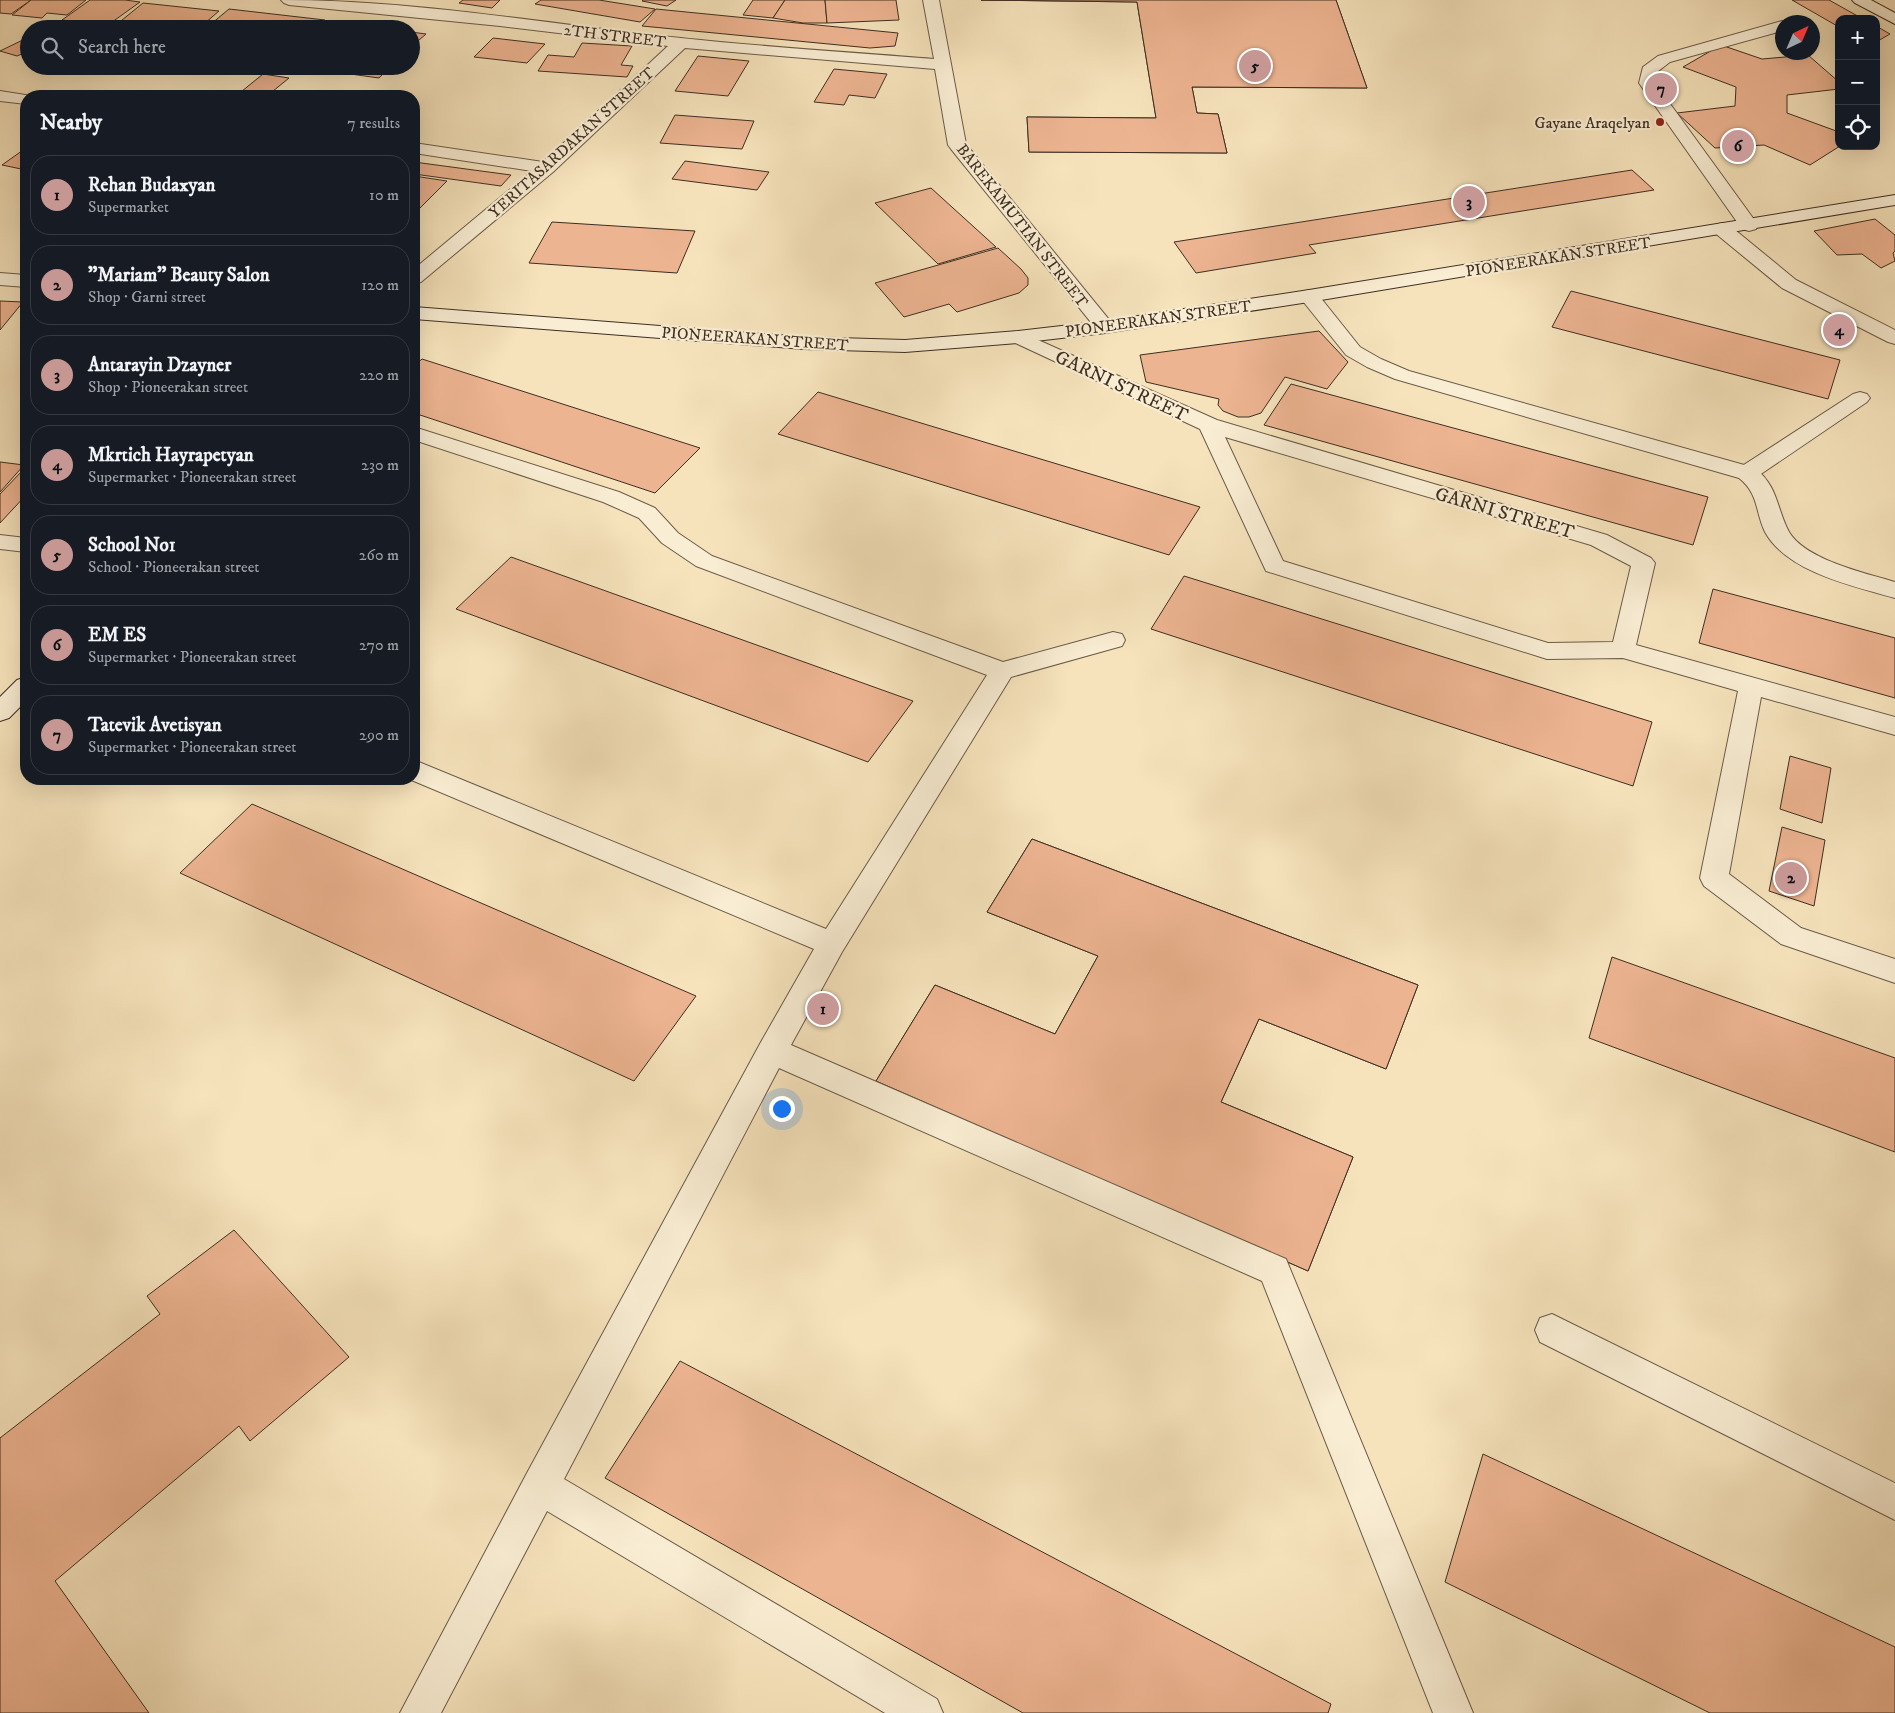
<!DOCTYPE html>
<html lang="en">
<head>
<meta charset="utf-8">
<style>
	:root { --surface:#171b24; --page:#20242c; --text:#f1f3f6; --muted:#9ea1a6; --line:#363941; --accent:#c59692 }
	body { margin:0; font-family:"IM FELL DW Pica",serif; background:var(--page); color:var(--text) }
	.controls { position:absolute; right:15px; top:15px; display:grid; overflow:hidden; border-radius:10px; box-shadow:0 5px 20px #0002 }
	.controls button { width:45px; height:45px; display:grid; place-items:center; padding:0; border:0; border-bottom:1px solid var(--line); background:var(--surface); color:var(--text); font:25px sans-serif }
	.compass { position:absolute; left:1775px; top:15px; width:45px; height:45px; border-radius:50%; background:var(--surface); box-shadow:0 5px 20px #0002; rotate:44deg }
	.you { position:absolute; left:781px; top:1108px; width:18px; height:18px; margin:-12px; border:4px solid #fff; border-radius:50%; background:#1a73e8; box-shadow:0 0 0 8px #1a73e833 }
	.badge { display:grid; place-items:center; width:32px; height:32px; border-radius:50%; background:var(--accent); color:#111; font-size:16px; font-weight:700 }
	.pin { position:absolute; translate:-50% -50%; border:2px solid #fff; box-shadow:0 1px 5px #0006 }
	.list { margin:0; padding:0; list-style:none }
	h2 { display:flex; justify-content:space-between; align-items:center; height:65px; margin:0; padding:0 20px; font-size:21px }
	h2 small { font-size:16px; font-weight:400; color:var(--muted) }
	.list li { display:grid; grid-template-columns:32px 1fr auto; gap:15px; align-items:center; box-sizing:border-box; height:80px; margin:0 10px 10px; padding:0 10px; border:1px solid var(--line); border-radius:20px }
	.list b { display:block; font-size:19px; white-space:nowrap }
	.list p { margin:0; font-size:16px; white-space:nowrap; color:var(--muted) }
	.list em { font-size:16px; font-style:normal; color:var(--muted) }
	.icon { flex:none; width:28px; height:28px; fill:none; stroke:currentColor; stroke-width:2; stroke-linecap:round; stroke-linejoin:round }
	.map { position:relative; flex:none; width:1895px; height:1713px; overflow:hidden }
	.search { position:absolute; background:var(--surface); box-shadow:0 5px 20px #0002; left:20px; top:20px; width:400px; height:55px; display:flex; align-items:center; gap:12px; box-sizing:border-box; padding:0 18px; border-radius:28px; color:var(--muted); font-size:19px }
	.panel { position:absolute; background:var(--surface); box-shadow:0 5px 20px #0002; left:20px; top:90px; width:400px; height:695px; border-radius:20px }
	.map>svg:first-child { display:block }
</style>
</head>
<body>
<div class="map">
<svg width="1895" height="1713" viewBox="0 0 1895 1713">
	<rect width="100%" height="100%" fill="#f6e3bc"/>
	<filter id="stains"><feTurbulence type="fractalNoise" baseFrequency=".004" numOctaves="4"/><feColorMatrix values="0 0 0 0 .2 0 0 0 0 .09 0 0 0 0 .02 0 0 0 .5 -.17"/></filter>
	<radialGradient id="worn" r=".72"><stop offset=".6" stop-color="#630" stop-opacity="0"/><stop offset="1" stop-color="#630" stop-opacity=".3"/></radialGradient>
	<!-- building -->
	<g fill="#edb491" stroke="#3e2e21" fill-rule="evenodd">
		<path d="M0,0H31L11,14L0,13Z"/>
		<path d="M31,0H86L67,15L47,13L42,18L12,15Z"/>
		<path d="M90,0H125L140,2L108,25L62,20Z"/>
		<path d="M463,0H500L492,8L459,3Z"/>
		<path d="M541,0H599L655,9L640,22L535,4Z"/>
		<path d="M643,0H676L667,6L642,1Z"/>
		<path d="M753,0H785L773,18L743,15Z"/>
		<path d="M785,0H825L827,23H803L773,18Z"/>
		<path d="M825,0H896L899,20L827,23Z"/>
		<path d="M981,0H1336L1367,88L1192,87L1197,113L1218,114L1227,153L1029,152L1027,117L1156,118L1137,2ZM1166,1L1298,2L1307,31L1172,30Z"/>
		<path d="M981,0H1336L1367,88L1192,87L1197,113L1218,114L1227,153L1029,152L1027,117L1156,118L1137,2Z"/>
		<path d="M1792,0H1829L1863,19H1839V27Z"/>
		<path d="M143,3L219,11L198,29H111Z"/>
		<path d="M229,9L325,20L315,29H205Z"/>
		<path d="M656,9L898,33L895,46L870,48L642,26Z"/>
		<path d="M352,25L386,29H347Z"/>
		<path d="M1876,26L1890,34L1876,42Z"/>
		<path d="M411,32L426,34L411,47Z"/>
		<path d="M29,37V51L17,56L0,51Z"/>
		<path d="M493,38L545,44L527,63L474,57Z"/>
		<path d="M582,43L632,46L621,65L633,66L627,77L538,71L548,55L574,57Z"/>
		<path d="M1721,45L1762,59L1808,55L1839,82V89L1787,95V113L1839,132L1840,146L1810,165L1764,145L1715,148L1677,113L1735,106L1736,87L1683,67Z"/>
		<path d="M698,56L749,61L728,96L675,91Z"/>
		<path d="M342,66H391L379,78L336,72Z"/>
		<path d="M834,69L887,74L875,98L849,95L844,105L814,102Z"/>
		<path d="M263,74L289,78L267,96H236Z"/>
		<path d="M675,115L754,121L742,149L660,143Z"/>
		<path d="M26,148V170L2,165Z"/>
		<path d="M685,161L769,172L757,190L672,179Z"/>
		<path d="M414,162L511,175L501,186L414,174Z"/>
		<path d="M1632,170L1654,190L1309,245L1316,253L1196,273L1174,242Z"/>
		<path d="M414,176L447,181L420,208L414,207Z"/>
		<path d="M931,188L996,247L938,264L875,203Z"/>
		<path d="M1875,219L1895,235V251L1893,253L1895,261L1881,268L1862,254L1837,255L1814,231Z"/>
		<path d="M552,222L695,231L677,273L529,263Z"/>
		<path d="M998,248L1021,269L1028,278V285L1019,293L957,312L949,304L904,317L875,283Z"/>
		<path d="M1571,291L1840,360L1828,399L1552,327Z"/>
		<path d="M0,301L23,302L0,330Z"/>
		<path d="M1319,331L1348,362L1327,389L1285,377L1261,413L1249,417H1238L1223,411L1218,405L1219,399L1146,382L1140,355Z"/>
		<path d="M422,359L700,448L655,493L414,413V366Z"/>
		<path d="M1291,384L1708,497L1693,545L1264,425Z"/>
		<path d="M818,392L1200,507L1169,555L778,434Z"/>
		<path d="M0,462L24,465L0,492Z"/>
		<path d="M22,471L26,472V495L0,523V494Z"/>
		<path d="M511,557L913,701L868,762L456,609Z"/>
		<path d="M1184,576L1652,722L1633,786L1151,629Z"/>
		<path d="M1713,589L1895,638V698L1699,643Z"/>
		<path d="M1790,756L1831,768L1822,823L1780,809Z"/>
		<path d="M252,804L696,996L634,1081L180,873Z"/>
		<path d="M1782,827L1825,840L1814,906L1769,891Z"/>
		<path d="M1032,839L1418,985L1386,1069L1259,1019L1221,1102L1353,1157L1308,1271L876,1081L935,985L1055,1034L1098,956L987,912ZM1123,967L1223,1007L1185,1087L1082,1043Z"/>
		<path d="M1032,839L1418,985L1386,1069L1259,1019L1221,1102L1353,1157L1308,1271L876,1081L935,985L1055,1034L1098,956L987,912Z"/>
		<path d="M1612,957L1895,1058V1152L1589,1038Z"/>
		<path d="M234,1230L349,1357L250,1441L239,1426L55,1581L149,1713H0V1438L160,1314L147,1296Z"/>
		<path d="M680,1361L1331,1704L1328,1713H1023L605,1478Z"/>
		<path d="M1483,1454L1895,1647V1713H1710L1445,1582Z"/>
	</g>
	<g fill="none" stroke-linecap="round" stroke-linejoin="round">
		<defs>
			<g id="lane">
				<path d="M1782,21L1787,22H1782V31L1670,62L1657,72L1655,83L1758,225L1756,229L1749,231L1742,229L1639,83L1643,67L1658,56Z"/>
				<path d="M1860,392L1867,394L1870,398L1867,402L1755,478L1747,480L1739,478L1736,473L1739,468L1853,394Z"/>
				<path d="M1552,1314L1895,1483V1520L1540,1342L1535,1330L1540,1318Z"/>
			</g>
			<g id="street">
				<path d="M281,0C415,0 548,24 681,38C765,47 849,52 934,59L923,0H939L966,144L1115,327L1112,331L1105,333L1098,331L951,149L948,145L935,69L685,48L553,172L421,282L414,284V269L532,171L414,153V143L543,162L668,46L500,26L289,5L284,3Z"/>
				<path d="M0,91L32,96H26V104L0,101Z"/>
				<path d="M1722,223L1729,225L1796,280L1895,330V344L1888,342L1782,288L1715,233L1713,229L1715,225Z"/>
				<path d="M0,273L26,275V287L0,285Z"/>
				<path d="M1309,290L1316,292L1360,347L1381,359L1409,371L1755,468C1777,486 1776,504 1787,528C1800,559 1866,573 1895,582V598C1853,586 1787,572 1765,532C1755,511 1759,494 1739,478L1395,379L1367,367L1346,355L1302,300L1299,296L1302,292Z"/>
				<path d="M1018,331L1217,420L1607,535L1651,558L1655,563L1636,645L1895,717V735L1761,697L1729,874L1801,928L1895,959V983L1781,944L1704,886L1700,878L1738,691L1623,658L1547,659L1266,571L1200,429L1011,341L1008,337L1011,333ZM1225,437L1591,545L1631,566L1613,642L1548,643L1283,561Z"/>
				<path d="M414,427L619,492L655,508L678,533L712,556L1003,662L1113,632L1122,634L1125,640L1122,646L1011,677L842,952L791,1045L1286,1259L1473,1713H1433L1262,1281L779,1068L564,1479L937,1699L943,1713H885L547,1511L441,1713H400L527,1473L761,1042L814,949L409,779H414V760L826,929L987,675L696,566L662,543L639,518L603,502L414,440Z"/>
				<path d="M0,535L26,538V552L0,549Z"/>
			</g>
			<g id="secondary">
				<path d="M1852,0H1871L1895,13V24L1855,3Z"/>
				<path d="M1895,195V205L1309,302L1105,333L1018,343L905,352L804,349L414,319V307L804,337L905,340L1018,331L1105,321L1309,290Z"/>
				<path d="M26,677V701L9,718L0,721V697L17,680Z"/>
			</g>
		</defs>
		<!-- lane casing -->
		<use href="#lane" stroke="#6c5b48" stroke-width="2"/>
		<!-- street casing -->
		<use href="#street" stroke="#6c5b48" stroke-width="2"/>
		<!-- secondary casing -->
		<use href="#secondary" stroke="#3e2e21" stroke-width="2"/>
		<!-- lane -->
		<use href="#lane" fill="#f9edd3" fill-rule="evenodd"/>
		<!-- street -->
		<use href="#street" fill="#f9edd3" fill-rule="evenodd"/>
		<!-- secondary -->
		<use href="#secondary" fill="#f9edd3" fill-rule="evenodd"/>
	</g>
	<!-- markers -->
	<circle fill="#8f2418" stroke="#f9edd3" stroke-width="2" cx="1660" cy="122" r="5"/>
	<g text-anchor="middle" stroke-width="4.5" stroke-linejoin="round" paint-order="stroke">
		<!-- far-street labels -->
		<g font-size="16" fill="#3e2e21" stroke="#f9edd3">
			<text transform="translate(615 35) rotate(7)" y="6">2TH STREET</text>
			<text transform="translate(571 142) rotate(-42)" y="6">YERITASARDAKAN STREET</text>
			<text transform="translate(1023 225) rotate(52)" y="6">BAREKAMUTIAN STREET</text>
			<text transform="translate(1558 256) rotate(-9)" y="6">PIONEERAKAN STREET</text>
			<text transform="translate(1158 318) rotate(-8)" y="6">PIONEERAKAN STREET</text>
			<text transform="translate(755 338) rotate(4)" y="6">PIONEERAKAN STREET</text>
		</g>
		<!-- far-poi labels -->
		<g font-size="16" fill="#3e2e21" stroke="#f9edd3" text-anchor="end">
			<text x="1650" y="128">Gayane Araqelyan</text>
		</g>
		<!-- street labels -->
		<g font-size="19" fill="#3e2e21" stroke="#f9edd3">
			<text transform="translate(1122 385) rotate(25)" y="7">GARNI STREET</text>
			<text transform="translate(1505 512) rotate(16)" y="7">GARNI STREET</text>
		</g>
	</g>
	<rect width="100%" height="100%" filter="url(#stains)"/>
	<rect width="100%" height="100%" fill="url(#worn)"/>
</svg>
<div class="controls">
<button>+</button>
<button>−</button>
<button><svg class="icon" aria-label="locate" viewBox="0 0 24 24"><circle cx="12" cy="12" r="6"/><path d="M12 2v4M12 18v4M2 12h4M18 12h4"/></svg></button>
</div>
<svg class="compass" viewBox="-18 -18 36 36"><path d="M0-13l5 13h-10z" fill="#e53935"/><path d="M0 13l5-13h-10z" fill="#9ea1a6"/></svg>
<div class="you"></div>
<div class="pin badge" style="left:823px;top:1009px">1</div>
<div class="pin badge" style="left:1791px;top:878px">2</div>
<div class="pin badge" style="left:1469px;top:202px">3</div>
<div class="pin badge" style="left:1839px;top:330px">4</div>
<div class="pin badge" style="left:1255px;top:66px">5</div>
<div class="pin badge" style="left:1738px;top:146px">6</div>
<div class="pin badge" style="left:1661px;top:89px">7</div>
<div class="search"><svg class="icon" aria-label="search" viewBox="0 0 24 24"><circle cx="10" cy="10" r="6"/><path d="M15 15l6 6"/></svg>Search here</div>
<section class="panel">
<h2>Nearby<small>7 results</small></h2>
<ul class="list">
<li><span class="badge">1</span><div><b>Rehan Budaxyan</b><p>Supermarket</p></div><em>10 m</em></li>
<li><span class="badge">2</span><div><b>&quot;Mariam&quot; Beauty Salon</b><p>Shop · Garni street</p></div><em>120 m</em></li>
<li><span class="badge">3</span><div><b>Antarayin Dzayner</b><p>Shop · Pioneerakan street</p></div><em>220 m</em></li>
<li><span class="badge">4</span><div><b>Mkrtich Hayrapetyan</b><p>Supermarket · Pioneerakan street</p></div><em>230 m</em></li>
<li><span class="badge">5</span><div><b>School No1</b><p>School · Pioneerakan street</p></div><em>260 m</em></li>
<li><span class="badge">6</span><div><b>EM ES</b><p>Supermarket · Pioneerakan street</p></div><em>270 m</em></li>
<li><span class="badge">7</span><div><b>Tatevik Avetisyan</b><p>Supermarket · Pioneerakan street</p></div><em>290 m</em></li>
</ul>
</section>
</div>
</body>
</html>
